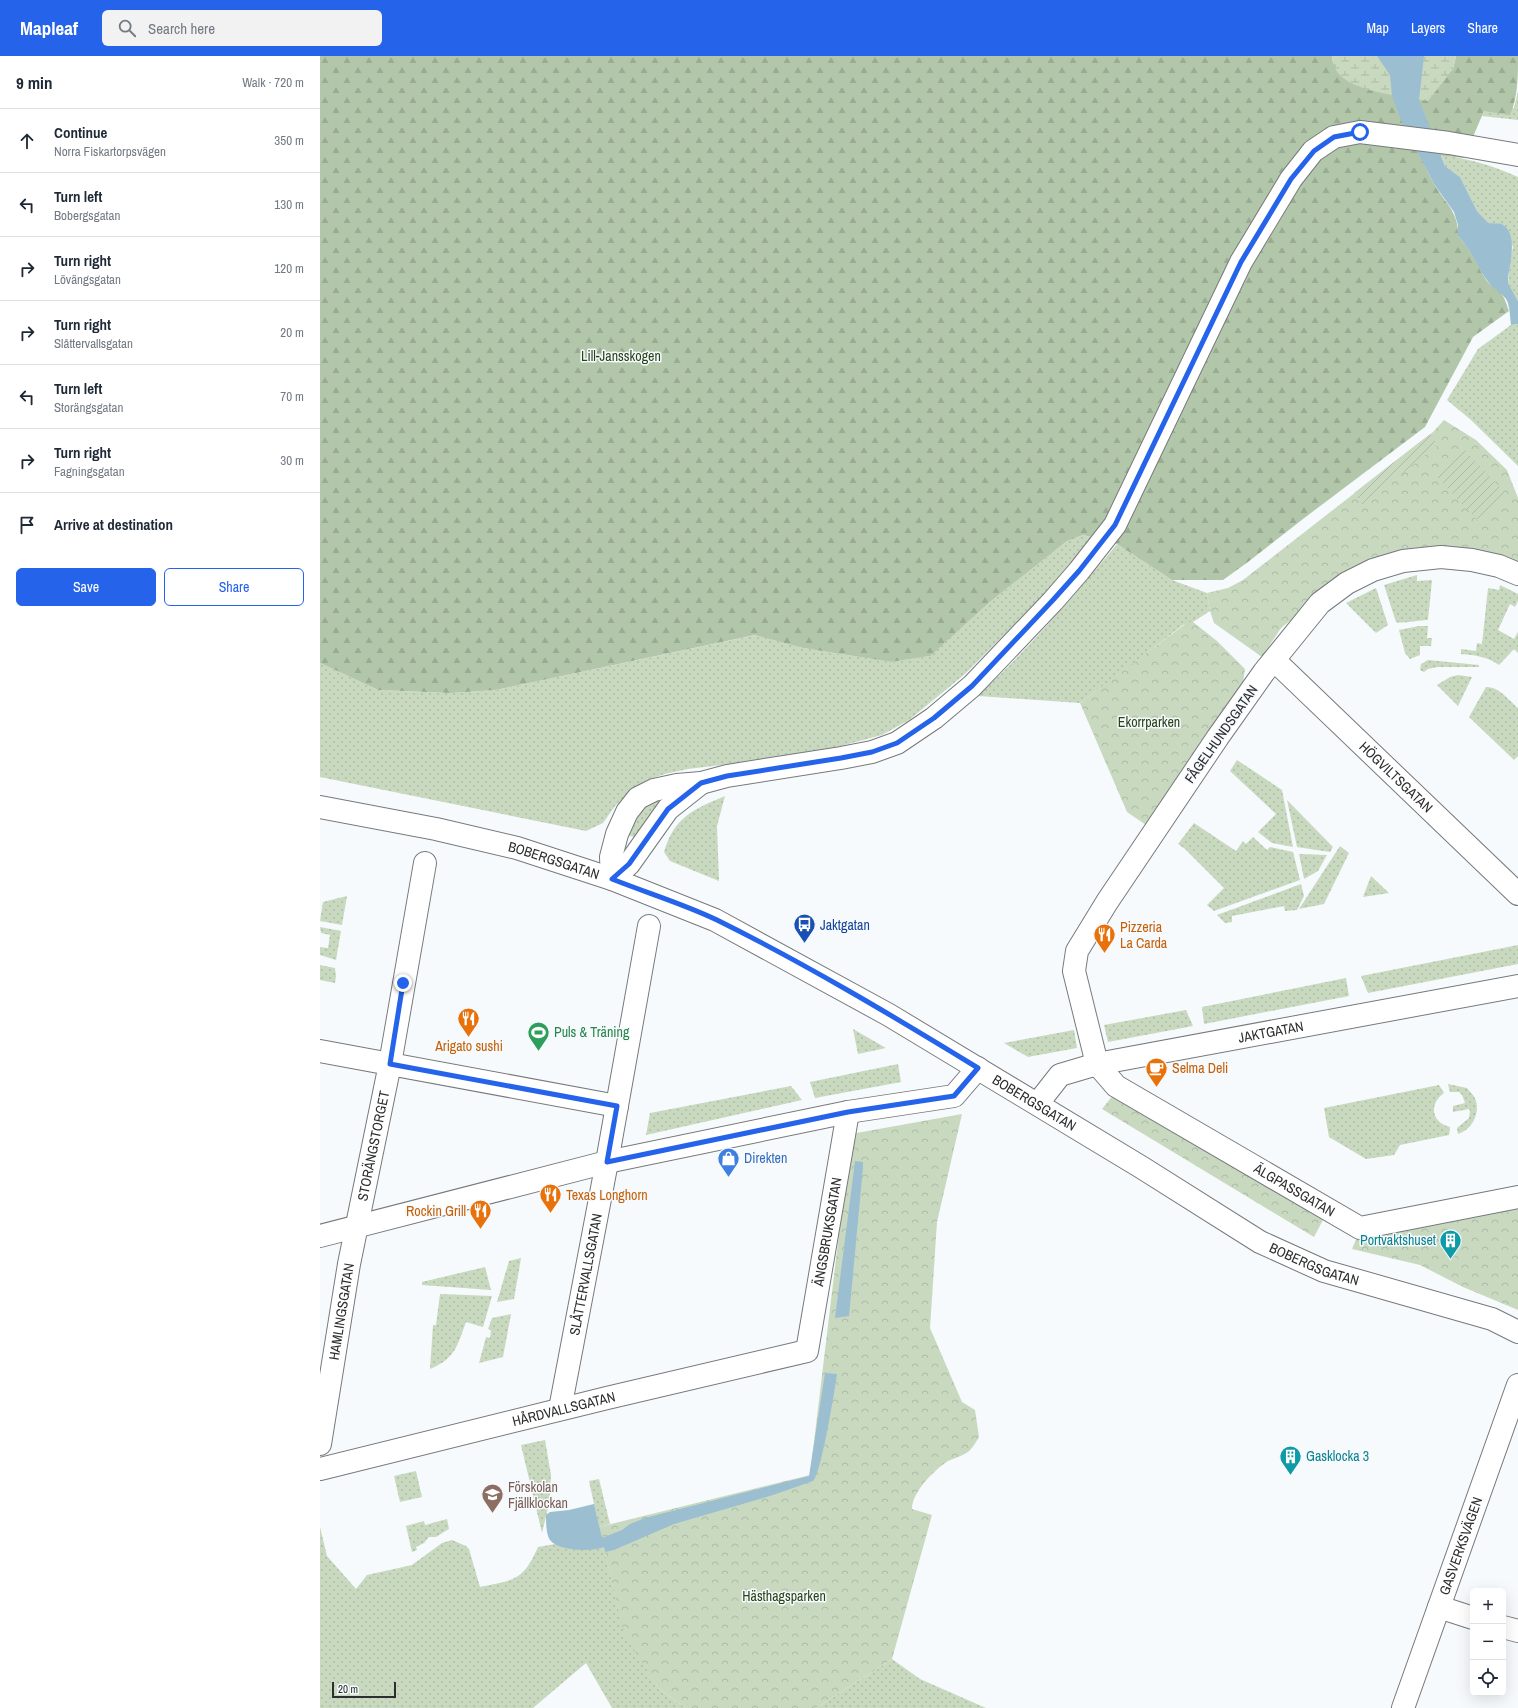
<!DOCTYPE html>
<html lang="en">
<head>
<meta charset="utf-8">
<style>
	:root { --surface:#fff; --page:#f2f2f3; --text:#1f2937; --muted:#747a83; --line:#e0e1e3; --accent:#2563eb }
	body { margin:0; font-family:"Archivo Narrow",sans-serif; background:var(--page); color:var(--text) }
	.controls { position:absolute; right:12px; bottom:12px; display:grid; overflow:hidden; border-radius:6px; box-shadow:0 4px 16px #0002 }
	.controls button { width:36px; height:36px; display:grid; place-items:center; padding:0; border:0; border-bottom:1px solid var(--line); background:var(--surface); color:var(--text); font:20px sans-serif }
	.scale { position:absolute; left:12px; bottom:10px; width:64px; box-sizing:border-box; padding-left:4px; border:2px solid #2d2e2f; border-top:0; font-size:11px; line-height:14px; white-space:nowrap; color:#2d2e2f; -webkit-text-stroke:3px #f6fafd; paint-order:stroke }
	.stop { position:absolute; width:12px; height:12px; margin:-9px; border:3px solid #2563eb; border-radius:50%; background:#fff }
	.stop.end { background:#2563eb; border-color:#fff; box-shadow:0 1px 4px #0008 }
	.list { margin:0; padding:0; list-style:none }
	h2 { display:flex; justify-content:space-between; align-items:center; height:52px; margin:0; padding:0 16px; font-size:17px }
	h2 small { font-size:13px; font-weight:400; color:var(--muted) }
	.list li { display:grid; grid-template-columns:26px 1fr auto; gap:12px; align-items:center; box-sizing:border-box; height:64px; padding:0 16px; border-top:1px solid var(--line) }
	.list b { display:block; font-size:15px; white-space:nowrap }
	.list p { margin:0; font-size:13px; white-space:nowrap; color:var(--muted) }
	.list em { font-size:13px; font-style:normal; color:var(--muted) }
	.actions { display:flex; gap:8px; padding:12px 16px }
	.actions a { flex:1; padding:9px 0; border:1px solid var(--accent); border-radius:6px; text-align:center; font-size:14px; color:var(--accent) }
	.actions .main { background:var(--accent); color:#fff }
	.icon { flex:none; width:22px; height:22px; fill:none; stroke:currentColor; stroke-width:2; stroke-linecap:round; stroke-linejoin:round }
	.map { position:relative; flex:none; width:1198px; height:1652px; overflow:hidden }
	header { display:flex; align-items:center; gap:24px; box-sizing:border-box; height:56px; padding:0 20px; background:var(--accent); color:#fff }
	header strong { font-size:19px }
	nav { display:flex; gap:22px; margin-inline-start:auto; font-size:14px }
	.search { width:280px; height:36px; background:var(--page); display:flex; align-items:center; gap:10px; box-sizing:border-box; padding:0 14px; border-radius:6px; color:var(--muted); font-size:15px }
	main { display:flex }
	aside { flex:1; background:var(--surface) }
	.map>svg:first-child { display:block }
</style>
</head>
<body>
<header>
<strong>Mapleaf</strong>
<div class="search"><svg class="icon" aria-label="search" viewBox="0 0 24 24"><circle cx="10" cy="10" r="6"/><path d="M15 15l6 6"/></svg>Search here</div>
<nav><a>Map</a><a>Layers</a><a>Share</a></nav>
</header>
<main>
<aside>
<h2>9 min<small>Walk · 720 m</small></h2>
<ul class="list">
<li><svg class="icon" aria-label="ahead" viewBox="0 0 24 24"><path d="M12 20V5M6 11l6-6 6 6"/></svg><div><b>Continue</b><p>Norra Fiskartorpsvägen</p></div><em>350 m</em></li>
<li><svg class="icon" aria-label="left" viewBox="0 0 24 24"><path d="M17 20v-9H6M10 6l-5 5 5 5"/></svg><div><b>Turn left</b><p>Bobergsgatan</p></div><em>130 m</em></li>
<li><svg class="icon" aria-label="right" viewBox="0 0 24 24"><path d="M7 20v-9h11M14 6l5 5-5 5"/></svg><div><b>Turn right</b><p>Lövängsgatan</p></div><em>120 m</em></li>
<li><svg class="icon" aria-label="right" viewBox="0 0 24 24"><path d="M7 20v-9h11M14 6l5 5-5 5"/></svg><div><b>Turn right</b><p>Slåttervallsgatan</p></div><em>20 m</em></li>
<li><svg class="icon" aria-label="left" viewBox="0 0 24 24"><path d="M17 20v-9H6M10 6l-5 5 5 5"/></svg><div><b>Turn left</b><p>Storängsgatan</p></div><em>70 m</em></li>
<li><svg class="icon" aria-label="right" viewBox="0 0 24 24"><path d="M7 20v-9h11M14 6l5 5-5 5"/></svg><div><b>Turn right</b><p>Fagningsgatan</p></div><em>30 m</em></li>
<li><svg class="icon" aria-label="arrive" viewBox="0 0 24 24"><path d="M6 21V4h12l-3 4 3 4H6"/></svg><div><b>Arrive at destination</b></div></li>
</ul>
<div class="actions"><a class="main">Save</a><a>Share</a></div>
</aside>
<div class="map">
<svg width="1198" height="1652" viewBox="0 0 1198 1652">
	<defs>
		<pattern id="grass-dots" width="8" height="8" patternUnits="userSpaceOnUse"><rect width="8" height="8" fill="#c8d9c0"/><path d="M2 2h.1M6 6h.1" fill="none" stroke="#acbba5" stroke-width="1.8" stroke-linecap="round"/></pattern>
		<pattern id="forest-firs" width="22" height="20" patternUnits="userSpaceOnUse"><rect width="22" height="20" fill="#b2c7a9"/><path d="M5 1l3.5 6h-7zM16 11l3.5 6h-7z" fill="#99ab92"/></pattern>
		<pattern id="wetland-marsh" width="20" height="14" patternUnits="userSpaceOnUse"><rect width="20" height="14" fill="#c8d9c0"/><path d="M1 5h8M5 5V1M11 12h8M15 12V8" fill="none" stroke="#acbba5"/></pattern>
		<pattern id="park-crowns" width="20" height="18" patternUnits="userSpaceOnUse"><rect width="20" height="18" fill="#c8d9c0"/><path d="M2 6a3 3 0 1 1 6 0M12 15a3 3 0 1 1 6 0" fill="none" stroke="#acbba5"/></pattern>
		<pattern id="garden-furrows" width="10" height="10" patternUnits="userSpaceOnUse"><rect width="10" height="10" fill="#c8d9c0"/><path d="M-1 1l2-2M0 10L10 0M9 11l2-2" fill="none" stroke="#acbba5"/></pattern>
	</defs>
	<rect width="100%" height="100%" fill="#f6fafd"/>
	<!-- grass -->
	<g fill="url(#grass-dots)">
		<path d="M1198,35V64L1162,60L1164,55L1194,52Z"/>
		<path d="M1121,99C1150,103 1171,109 1198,121V245L1188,227L1190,204L1193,191L1178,167L1168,168L1157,155L1140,121L1125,110Z"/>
		<path d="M1198,268V410L1151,364L1127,344L1158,293L1191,269Z"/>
		<path d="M763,479L773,482L727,536L645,618L589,664L562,679L517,691L426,706L368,713L345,718L327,724L308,738L295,750L283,767L266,775L0,721V607L58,634L131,637L176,634L436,579L483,592L571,606L609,600L670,546L747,485Z"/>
		<path d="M797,488L852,524L887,537L890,555L873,566L863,569L805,614L760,647L658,640C708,593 753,541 797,488Z"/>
		<path d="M1097,519V525L1112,524L1108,564C1101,564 1080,568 1076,566L1064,529Z"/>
		<path d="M1180,529L1198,538V545L1195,551L1190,548L1178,574L1194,583L1198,576V597L1194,593L1179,609C1168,601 1155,599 1141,598V593L1156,595L1157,587L1162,588L1168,532L1179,534Z"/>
		<path d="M1056,532L1068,569L1056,577L1026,547Z"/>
		<path d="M1099,570H1108L1107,582H1112L1111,590H1100V599L1090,603L1085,597L1079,574Z"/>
		<path d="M1108,604L1159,609V611H1118L1108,613L1104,616L1100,614L1101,608Z"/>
		<path d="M1138,619L1152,621L1138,650L1117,629L1130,621Z"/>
		<path d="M1166,631C1178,630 1190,645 1198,652V700L1194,704L1149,661Z"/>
		<path d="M917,704L962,734L973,791L952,787L938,776L956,758L910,715Z"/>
		<path d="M346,740L314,781L303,778L322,750Z"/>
		<path d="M405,740L397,770L399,825L350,805L344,796C354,761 374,753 405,740Z"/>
		<path d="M967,744L1013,791L1010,796L977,791Z"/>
		<path d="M874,767L916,795L923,785L926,788L933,781L947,794L950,791L973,796L980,824L894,855L887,849L904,832L865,793L858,788Z"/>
		<path d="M1020,790L1029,797L1004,848L979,853Z"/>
		<path d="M979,798L1007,799L998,815L984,823Z"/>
		<path d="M1051,820L1069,837L1043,841Z"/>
		<path d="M981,828L984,840L977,854L965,855L964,850L912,860V866L905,867L897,859Z"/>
		<path d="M27,840L22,869L0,865L3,846Z"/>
		<path d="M0,871L21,875L16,904L0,899V891L8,892L10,879L1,877Z"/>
		<path d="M1198,889V908L1048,937L1041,920Z"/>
		<path d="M0,909L15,912L16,920L15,927L0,924Z"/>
		<path d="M1026,922L1029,940L884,968L882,951Z"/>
		<path d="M866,954L873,970L788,986L784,969Z"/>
		<path d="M533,973L566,992L538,998Z"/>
		<path d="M754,974L757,992L708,1001L684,987Z"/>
		<path d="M578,1008L581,1026L495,1042L490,1026Z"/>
		<path d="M1128,1028L1147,1032C1150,1036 1155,1040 1156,1045C1160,1059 1151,1074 1138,1078L1137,1072L1149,1062L1150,1055L1149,1053L1133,1056V1050L1145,1047L1142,1039L1139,1036H1130Z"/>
		<path d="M1119,1029L1124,1037C1108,1048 1112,1067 1130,1071L1129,1079L1080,1089L1074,1099L1046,1103L1009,1081L1004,1052Z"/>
		<path d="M471,1030L482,1044L326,1079L330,1057Z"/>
		<path d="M201,1202L194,1243L177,1246L189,1205Z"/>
		<path d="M165,1211L171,1234L102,1229V1226Z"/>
		<path d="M120,1238L172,1240L163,1271L146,1266C137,1290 136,1302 110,1313L113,1269H116Z"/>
		<path d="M191,1258L183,1301L159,1307L166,1281L170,1282L171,1274L168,1273L172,1262Z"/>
		<path d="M594,1280L603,1325L608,1324L613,1352L608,1365L601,1371L586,1393L565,1439L550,1458L543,1471L522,1522L516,1545V1575L510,1582L455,1622L383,1632H373L362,1627L306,1579L339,1633L366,1652H292L266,1607L213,1652H0V1471L7,1500L36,1533L47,1519L92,1509L122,1487L132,1484L146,1490L149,1493L160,1531C194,1524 203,1525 218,1491L258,1484L279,1471L269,1425L279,1423L290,1468L279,1471L298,1551L373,1620L449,1612L496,1575L549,1289Z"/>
		<path d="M225,1384L231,1419L229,1448L222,1477L201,1389Z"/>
		<path d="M96,1415L102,1441L80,1446L74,1420Z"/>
		<path d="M127,1463L129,1473L116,1481H109L104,1487L96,1491L97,1494L92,1496L86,1470L104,1465L105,1469Z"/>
		<path d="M572,1603L600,1623L666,1652H496Z"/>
	</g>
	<!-- forest -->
	<path fill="url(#forest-firs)" d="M0,0H1012L1013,7L1133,13L1136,0H1198C1198,20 1198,41 1190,59L1164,55L1144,102L1099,97C1104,107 1108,118 1114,128C1125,147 1139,156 1138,180C1150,192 1156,207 1165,222C1168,228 1173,230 1178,234C1185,240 1186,248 1189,255L1153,281L1105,371L983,463L928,506L903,524H852L797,488L763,479L747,485L670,546L610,600L571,606L483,592L435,579L176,634L131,637L58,634L0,607Z"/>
	<!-- wetland -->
	<path fill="url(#wetland-marsh)" d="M1012,0H1136L1133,13L1108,45C1085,41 1037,36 1021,20C1015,15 1013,7 1012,0Z"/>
	<!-- park -->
	<g fill="url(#park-crowns)">
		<path d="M1124,364L1156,384L1187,414L1198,442V511L1119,496L997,543L961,572L942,601L894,567L890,555L887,537L908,532L923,524L1113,376Z"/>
		<path d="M868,566H873L897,585L925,613L923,627L826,769L807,756L760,647Z"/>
		<path d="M794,1038L1004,1162L994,1181L782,1053Z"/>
		<path d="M642,1058L617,1166L610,1272L642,1346L655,1354L659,1381C656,1386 652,1393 648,1396C642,1400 634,1402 628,1405C614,1414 592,1436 592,1453L612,1459L572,1603L496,1652H366L339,1633L304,1578L279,1471L490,1419L531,1078Z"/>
		<path d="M1198,1151V1254L1143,1231L1100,1209L1032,1193L1037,1181Z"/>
	</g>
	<!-- garden -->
	<g fill="url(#garden-furrows)">
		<path d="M1110,378L1118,389L1043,449L1034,437Z"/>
		<path d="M1145,394L1188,440L1160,467L1117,421Z"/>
	</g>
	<!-- water -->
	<g fill="#9bbed1">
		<path d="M1057,0H1104L1099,44L1125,110L1140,121L1157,155L1168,167C1173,168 1178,166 1183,169C1198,178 1190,207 1188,222V227L1198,245V268L1191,269C1190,262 1190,254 1188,247C1185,238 1174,234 1169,227C1157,212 1152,194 1138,180V169L1134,156L1114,128L1081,64L1072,40L1070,19Z"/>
		<path d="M535,1105L543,1106V1111L530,1250L529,1260L515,1262Z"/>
		<path d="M505,1317L517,1318C515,1333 501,1419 493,1425L453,1439L354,1468L294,1494L285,1496L284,1491C271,1496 238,1495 230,1484C226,1478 226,1466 226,1459L230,1456L249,1454L274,1448L282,1482L302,1474L310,1468L325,1462L489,1420Z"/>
	</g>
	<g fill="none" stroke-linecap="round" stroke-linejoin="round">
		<defs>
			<g id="minor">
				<path id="s1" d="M1198,518L1179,510L1152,504L1121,501L1083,505L1053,514L1027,527L1000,547L944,616L898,681L787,846L757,895L754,915L777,1008L796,1030L1040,1172L1198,1141"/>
				<path id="s2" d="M954,604L1198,838"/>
				<path id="s3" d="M0,751L116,773L197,792L292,823L395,864L569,959L821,1111L940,1186L1004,1215L1172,1263L1198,1276"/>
				<path d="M292,823L291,801L297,778L307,756L318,742L334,734L357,729L381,727L407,720L521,702L552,696L577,687L614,662L652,630L733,545L759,515L795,469L921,206L971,123L993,95L1014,81L1040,76L1129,87L1198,99"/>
				<path d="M292,823L309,808L348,753L381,727"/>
				<path d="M0,995L297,1050"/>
				<path id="s4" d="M718,1047L740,1019L777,1008L1198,930"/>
				<path d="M0,1180L287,1106L528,1056L634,1040L658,1012"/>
				<path id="s5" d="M240,1353L287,1106L329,870"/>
				<path id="s6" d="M0,1388L29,1208L70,1008L105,807"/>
				<path id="s7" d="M0,1413L287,1342L487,1295L528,1056"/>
				<path d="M1119,1551L1153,1562"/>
				<path d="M1183,1571L1198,1575"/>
				<path id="s8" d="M1083,1652L1198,1329"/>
			</g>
		</defs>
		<!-- minor casing -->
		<use href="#minor" stroke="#767a7d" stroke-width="24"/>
		<!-- minor -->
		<use href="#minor" stroke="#fff" stroke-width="22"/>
	</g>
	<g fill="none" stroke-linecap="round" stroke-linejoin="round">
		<!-- route -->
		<path stroke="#2563eb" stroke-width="5" d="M83,927L70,1008L297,1050L287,1106L528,1056L634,1040L658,1012C573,960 486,908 397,864C364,848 327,837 292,823L309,808L348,753L381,727L407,720L521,702L552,696L577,687L614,662L652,630L733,544L759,515L795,469L921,206L971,123L994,95L1014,81L1040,76"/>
	</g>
	<!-- icons -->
	<defs>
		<symbol id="bus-pin" viewBox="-11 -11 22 30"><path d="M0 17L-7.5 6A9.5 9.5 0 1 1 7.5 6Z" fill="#1a4fb4" stroke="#f6fafd"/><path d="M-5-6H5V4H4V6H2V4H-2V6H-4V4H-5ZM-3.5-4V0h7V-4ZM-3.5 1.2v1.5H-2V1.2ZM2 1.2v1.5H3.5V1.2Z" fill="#fff"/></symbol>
		<symbol id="restaurant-pin" viewBox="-11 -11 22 30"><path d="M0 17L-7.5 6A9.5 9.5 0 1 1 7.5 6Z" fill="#e8710a" stroke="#f6fafd"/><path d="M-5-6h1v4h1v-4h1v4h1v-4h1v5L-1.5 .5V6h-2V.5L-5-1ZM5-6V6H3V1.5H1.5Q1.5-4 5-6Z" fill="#fff"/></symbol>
		<symbol id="stadium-pin" viewBox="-11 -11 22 30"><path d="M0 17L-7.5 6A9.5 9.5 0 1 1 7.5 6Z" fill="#2e9e5b" stroke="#f6fafd"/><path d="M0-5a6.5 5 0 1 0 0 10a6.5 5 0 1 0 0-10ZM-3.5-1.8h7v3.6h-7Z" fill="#fff"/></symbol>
		<symbol id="cafe-pin" viewBox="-11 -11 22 30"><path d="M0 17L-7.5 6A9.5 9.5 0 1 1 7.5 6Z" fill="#e8710a" stroke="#f6fafd"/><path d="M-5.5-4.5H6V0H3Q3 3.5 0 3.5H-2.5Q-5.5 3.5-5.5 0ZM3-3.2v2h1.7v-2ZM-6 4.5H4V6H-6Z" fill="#fff"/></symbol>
		<symbol id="shop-pin" viewBox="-11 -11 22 30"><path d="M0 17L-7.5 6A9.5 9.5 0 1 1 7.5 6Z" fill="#3f7fe0" stroke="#f6fafd"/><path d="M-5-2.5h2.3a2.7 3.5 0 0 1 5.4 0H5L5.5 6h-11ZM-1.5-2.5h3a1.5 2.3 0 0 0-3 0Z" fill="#fff"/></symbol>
		<symbol id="building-pin" viewBox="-11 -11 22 30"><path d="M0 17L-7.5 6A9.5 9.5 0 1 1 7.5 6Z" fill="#0f9aa8" stroke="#f6fafd"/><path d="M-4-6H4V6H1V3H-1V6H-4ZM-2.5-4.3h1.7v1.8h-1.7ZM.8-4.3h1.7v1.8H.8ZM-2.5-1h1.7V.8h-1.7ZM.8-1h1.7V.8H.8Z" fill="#fff"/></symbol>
		<symbol id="school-pin" viewBox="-11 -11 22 30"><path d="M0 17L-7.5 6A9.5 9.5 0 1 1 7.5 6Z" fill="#8d6e63" stroke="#f6fafd"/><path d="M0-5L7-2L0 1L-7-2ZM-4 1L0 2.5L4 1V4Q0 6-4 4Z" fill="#fff"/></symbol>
	</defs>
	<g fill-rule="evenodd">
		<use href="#bus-pin" x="472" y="856" width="25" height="34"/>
		<use href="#restaurant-pin" x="772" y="866" width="25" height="34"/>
		<use href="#restaurant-pin" x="136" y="950" width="25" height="34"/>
		<use href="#stadium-pin" x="206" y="964" width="25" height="34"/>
		<use href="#cafe-pin" x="824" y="1000" width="25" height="34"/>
		<use href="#shop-pin" x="396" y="1090" width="25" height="34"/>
		<use href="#restaurant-pin" x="218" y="1126" width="25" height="34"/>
		<use href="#restaurant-pin" x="148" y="1142" width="25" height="34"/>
		<use href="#building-pin" x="1118" y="1172" width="25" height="34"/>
		<use href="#building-pin" x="958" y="1388" width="25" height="34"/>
		<use href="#school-pin" x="160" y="1426" width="25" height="34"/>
	</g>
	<g text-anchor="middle" stroke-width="3" stroke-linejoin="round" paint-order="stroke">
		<!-- park labels -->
		<g font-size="14" fill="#274317" stroke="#f6fafd">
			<text x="301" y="305">Lill-Jansskogen</text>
			<text x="829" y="671">Ekorrparken</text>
			<text x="464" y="1545">Hästhagsparken</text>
		</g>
		<!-- street labels -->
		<g font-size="14" fill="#2d2e2f" stroke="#f6fafd">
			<text transform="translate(901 678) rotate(-55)" y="5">FÅGELHUNDSGATAN</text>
			<text dy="5" stroke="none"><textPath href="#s2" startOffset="169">HÖGVILTSGATAN</textPath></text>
			<text dy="5" stroke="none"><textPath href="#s3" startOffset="240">BOBERGSGATAN</textPath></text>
			<text dy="5" stroke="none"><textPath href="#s4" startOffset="251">JAKTGATAN</textPath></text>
			<text dy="5" stroke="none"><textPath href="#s3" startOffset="780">BOBERGSGATAN</textPath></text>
			<text dy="5" stroke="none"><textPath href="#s6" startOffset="303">STORÄNGSTORGET</textPath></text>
			<text dy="5" stroke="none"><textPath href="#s1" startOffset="988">ÄLGPASSGATAN</textPath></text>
			<text dy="5" stroke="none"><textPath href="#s7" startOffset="622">ÄNGSBRUKSGATAN</textPath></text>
			<text dy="5" stroke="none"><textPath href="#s3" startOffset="1104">BOBERGSGATAN</textPath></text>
			<text dy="5" stroke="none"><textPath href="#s5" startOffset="137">SLÅTTERVALLSGATAN</textPath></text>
			<text dy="5" stroke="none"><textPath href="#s6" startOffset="134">HAMLINGSGATAN</textPath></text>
			<text dy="5" stroke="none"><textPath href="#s7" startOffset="251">HÅRDVALLSGATAN</textPath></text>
			<text dy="5" stroke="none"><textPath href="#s8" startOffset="172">GASVERKSVÄGEN</textPath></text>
		</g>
		<!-- transit labels -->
		<g font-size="14" fill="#164399" stroke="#f6fafd" text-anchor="start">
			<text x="500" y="874">Jaktgatan</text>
		</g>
		<!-- food labels -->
		<g font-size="14" fill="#c56008" stroke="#f6fafd" text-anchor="start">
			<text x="800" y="876">Pizzeria<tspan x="800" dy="16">La Carda</tspan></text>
			<text x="149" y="995" text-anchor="middle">Arigato sushi</text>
			<text x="852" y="1017">Selma Deli</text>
			<text x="246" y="1144">Texas Longhorn</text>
			<text x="146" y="1160" text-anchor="end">Rockin Grill</text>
		</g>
		<!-- leisure labels -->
		<g font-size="14" fill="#27864d" stroke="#f6fafd" text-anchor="start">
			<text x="234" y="981">Puls &amp; Träning</text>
		</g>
		<!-- shop labels -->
		<g font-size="14" fill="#366cbe" stroke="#f6fafd" text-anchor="start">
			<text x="424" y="1107">Direkten</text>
		</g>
		<!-- culture labels -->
		<g font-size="14" fill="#0d838f" stroke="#f6fafd" text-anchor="end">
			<text x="1116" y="1189">Portvaktshuset</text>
			<text x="986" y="1405" text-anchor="start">Gasklocka 3</text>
		</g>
		<!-- education labels -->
		<g font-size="14" fill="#785e54" stroke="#f6fafd" text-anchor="start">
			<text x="188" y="1436">Förskolan<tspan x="188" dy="16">Fjällklockan</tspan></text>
		</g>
	</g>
</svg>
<div class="controls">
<button>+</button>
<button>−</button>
<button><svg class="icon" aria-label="locate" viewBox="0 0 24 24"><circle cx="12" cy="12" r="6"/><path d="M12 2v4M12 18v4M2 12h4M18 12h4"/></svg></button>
</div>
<div class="scale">20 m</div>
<div class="stop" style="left:1040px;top:76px"></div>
<div class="stop end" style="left:83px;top:927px"></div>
</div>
</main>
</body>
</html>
